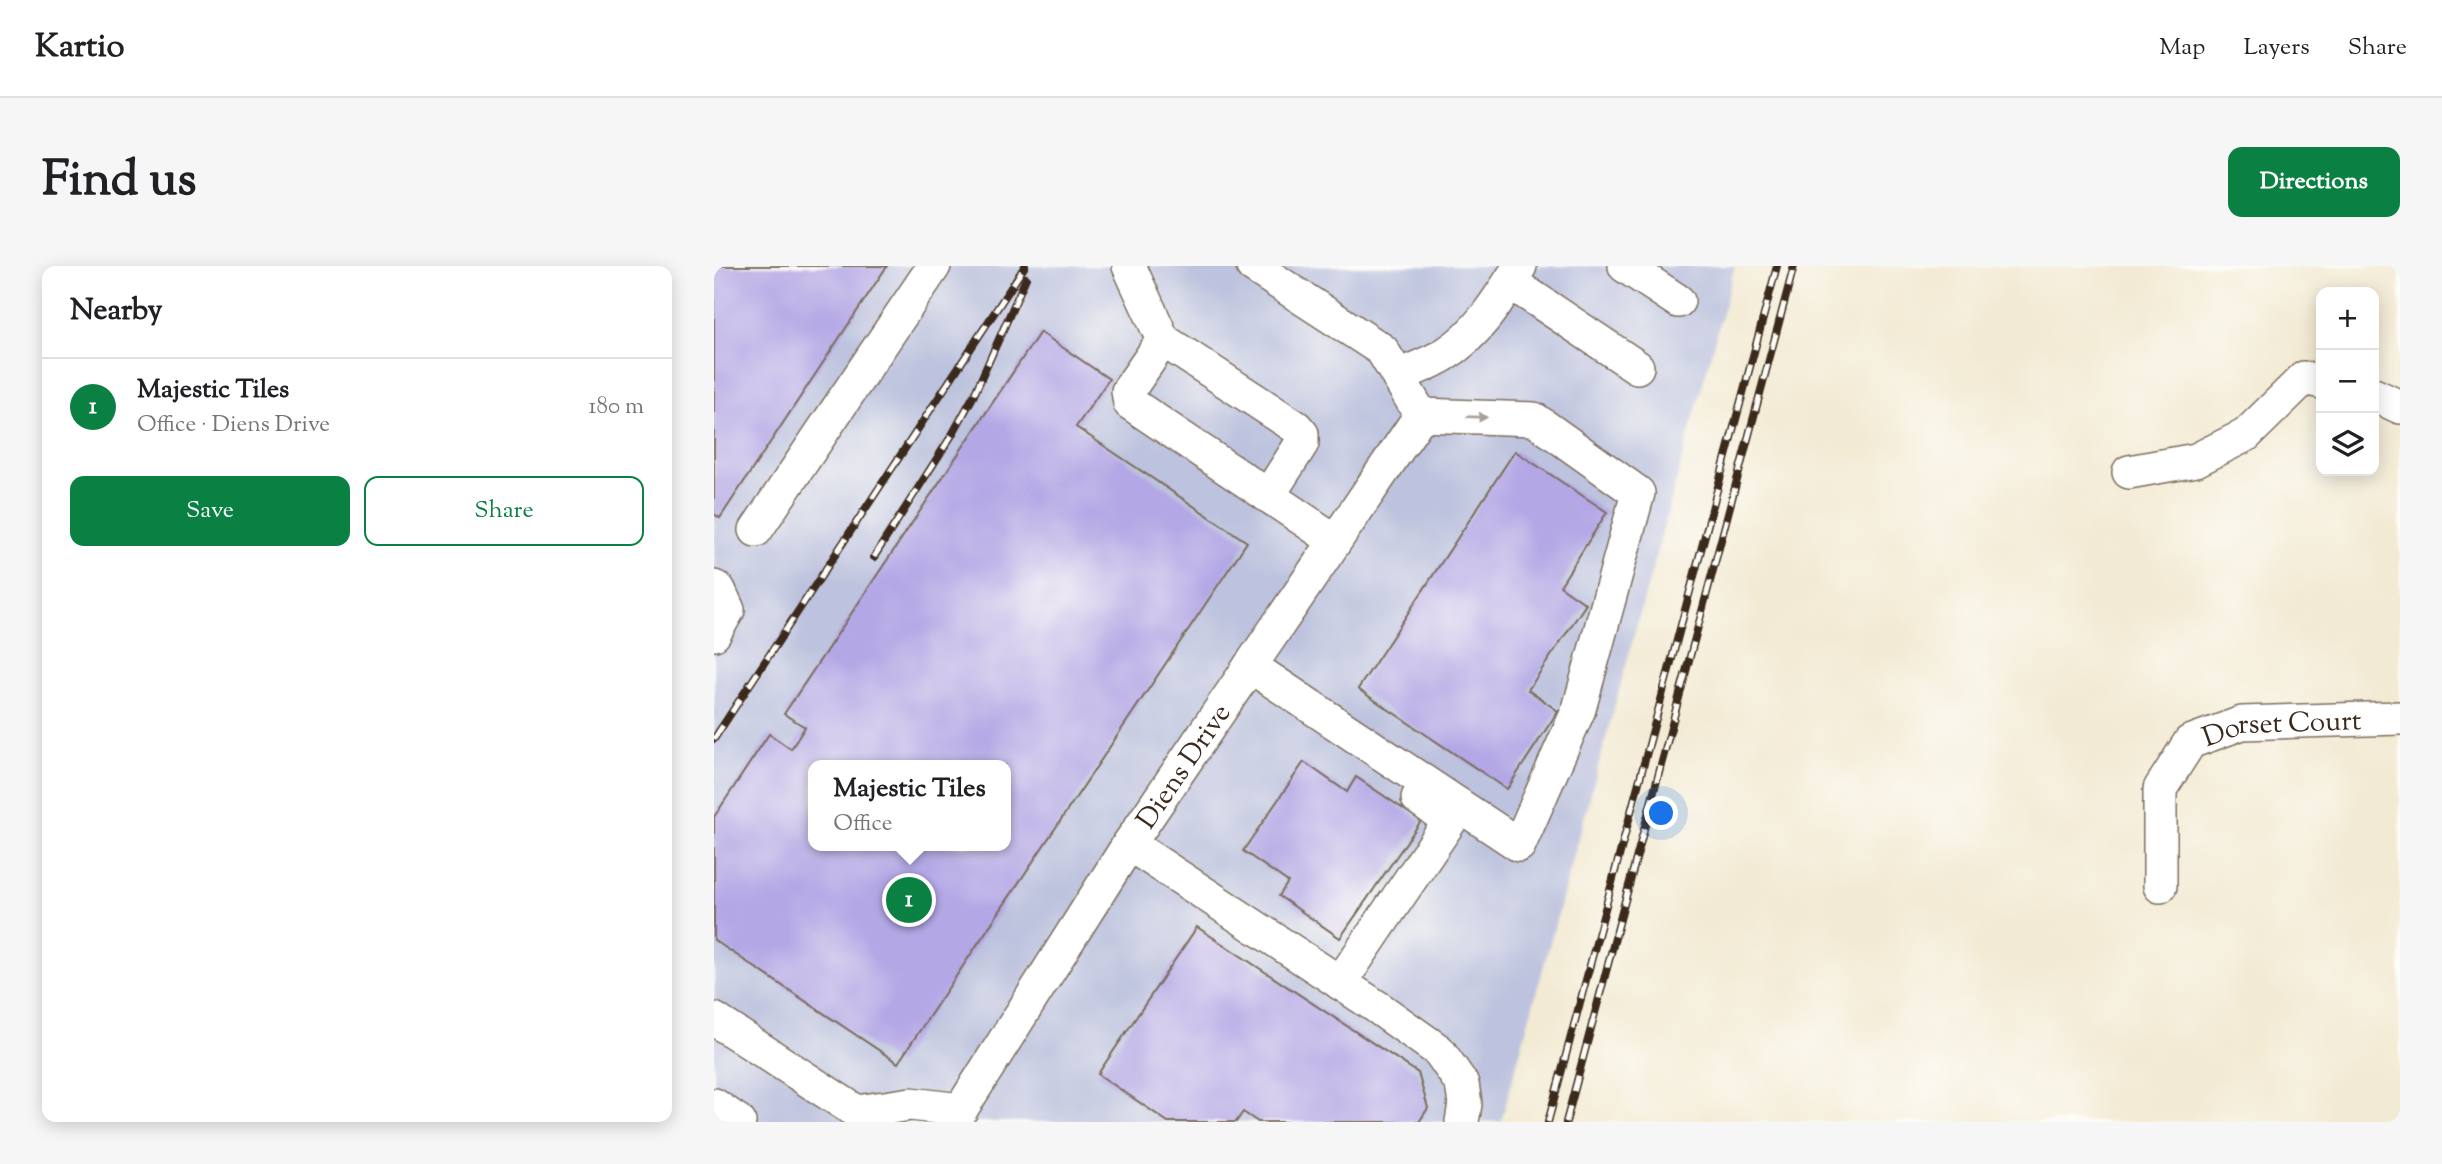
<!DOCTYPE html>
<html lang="en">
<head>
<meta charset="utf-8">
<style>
	:root { --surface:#fff; --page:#f6f6f6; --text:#202124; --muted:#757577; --line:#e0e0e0; --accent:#0b8043 }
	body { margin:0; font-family:"Sorts Mill Goudy",serif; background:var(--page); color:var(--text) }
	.controls { position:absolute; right:21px; top:21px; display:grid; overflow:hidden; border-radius:14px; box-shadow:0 4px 18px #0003 }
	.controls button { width:63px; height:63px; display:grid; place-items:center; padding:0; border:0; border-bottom:2px solid var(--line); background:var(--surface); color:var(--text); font:35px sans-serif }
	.you { position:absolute; left:948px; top:548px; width:24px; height:24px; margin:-18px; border:5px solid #fff; border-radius:50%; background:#1a73e8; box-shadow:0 0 0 10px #1a73e833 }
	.badge { display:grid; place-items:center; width:46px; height:46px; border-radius:50%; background:var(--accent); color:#fff; font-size:23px; font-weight:700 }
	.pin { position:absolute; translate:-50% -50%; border:4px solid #fff; box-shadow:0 2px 7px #0006 }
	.popup { position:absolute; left:94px; top:494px; width:203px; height:91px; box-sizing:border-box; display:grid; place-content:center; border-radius:14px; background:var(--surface); filter:drop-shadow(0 2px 5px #0005); font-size:23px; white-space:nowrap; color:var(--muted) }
	.popup b { font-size:26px; color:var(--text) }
	.popup::after { content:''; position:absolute; left:50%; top:100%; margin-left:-14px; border:14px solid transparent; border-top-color:var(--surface) }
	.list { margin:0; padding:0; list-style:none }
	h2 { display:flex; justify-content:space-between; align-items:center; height:91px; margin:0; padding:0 28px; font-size:30px }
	h2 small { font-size:23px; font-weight:400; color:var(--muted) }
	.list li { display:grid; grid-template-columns:46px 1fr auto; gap:21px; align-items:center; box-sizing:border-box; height:98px; padding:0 28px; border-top:2px solid var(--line) }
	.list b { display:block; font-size:26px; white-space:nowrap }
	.list p { margin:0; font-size:23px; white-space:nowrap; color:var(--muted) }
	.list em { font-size:23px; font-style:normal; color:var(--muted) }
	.actions { display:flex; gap:14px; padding:21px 28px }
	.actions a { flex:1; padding:16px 0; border:2px solid var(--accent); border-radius:14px; text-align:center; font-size:24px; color:var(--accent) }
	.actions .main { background:var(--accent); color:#fff }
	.icon { flex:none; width:38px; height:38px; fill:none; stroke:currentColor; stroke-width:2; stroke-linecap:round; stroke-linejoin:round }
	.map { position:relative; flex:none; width:1686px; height:856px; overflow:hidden; border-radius:14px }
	header { display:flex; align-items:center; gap:42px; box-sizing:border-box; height:98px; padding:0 35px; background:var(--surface); border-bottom:2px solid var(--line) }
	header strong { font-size:33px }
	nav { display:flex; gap:38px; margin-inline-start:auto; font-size:24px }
	.intro { display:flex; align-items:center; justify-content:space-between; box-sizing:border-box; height:168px; padding:0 42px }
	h1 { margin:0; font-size:49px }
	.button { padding:18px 32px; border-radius:14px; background:var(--accent); color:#fff; font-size:24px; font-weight:700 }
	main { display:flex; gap:42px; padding:0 42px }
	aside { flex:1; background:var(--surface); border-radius:14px; box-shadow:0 4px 18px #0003 }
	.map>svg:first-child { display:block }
</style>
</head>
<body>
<header>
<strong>Kartio</strong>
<nav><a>Map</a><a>Layers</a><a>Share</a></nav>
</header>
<div class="intro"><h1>Find us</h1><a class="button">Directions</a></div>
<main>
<aside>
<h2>Nearby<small></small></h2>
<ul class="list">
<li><span class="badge">1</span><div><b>Majestic Tiles</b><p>Office · Diens Drive</p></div><em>180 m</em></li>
</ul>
<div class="actions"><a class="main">Save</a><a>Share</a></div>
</aside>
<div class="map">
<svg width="1686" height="856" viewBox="0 0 1686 856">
	<rect width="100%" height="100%" fill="#fdfcf7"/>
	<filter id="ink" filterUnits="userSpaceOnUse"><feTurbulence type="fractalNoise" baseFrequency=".0143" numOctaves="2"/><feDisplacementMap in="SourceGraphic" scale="14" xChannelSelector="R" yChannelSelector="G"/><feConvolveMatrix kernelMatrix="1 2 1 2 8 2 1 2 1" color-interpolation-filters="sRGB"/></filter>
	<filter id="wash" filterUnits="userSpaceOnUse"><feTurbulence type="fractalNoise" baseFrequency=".00686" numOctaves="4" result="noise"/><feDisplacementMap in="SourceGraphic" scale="28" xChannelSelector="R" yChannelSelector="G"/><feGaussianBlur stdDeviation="1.57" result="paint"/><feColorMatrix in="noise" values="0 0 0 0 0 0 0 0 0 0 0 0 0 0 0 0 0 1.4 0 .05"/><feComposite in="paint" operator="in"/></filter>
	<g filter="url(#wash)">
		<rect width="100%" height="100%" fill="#f3ead3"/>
		<!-- industrial -->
		<path fill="#bdc3de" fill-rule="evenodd" d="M0,0H1021L787,856H0ZM99,499H291V580H99Z"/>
		<g id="blocks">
			<!-- building -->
			<g fill="#b3a7e5" fill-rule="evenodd">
				<path d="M0,0H173L6,252L0,248Z"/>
				<path d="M326,66L395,113L362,161L533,276L184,797L0,674V551L55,468L77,483L91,461L70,448ZM99,499H291V580H99Z"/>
				<path d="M801,185L893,246L846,320L872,338L814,424L844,445L793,523L644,423Z"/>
				<path d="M590,496L633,526L642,511L707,555L626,672L565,630L574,616L529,585Z"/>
				<path d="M483,661L704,807L714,842L705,856H544L529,846L522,856H454L384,808Z"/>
			</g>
		</g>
	</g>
	<g filter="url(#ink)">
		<use href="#blocks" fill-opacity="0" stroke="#7b6d5d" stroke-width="2"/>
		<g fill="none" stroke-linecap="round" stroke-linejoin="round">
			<defs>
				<g id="minor">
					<path d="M415,0L449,74L414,125L416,137L620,274"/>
					<path d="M539,0L668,84L707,149"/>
					<path d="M911,0L964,35"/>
					<path d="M796,16L923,101"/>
					<path d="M449,74L582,161L588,168V177L554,230"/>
					<path d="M684,110C700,103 718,97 733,87C765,67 786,31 806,0"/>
					<path d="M1660,129L1686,141"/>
					<path d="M1415,206L1482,194L1532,169L1590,112L1607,116"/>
					<path d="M42,264L220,0"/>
					<path d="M0,321L5,324L14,344L0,368"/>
					<path d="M536,400L805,579L865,443L924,227L820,153L707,149"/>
					<path d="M415,578L663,741L725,785L748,818L751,838L748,856"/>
					<path id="s1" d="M1446,620V523L1476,476L1528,457L1686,452"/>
					<path d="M626,717L736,555L704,532"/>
					<path d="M0,753L143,846L197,838L247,844"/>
					<path d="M0,839L25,856"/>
					<path id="s2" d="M239,856L415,578L707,149"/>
				</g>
			</defs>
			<!-- minor casing -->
			<use href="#minor" stroke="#7b6d5d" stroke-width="36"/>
			<!-- minor -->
			<use href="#minor" stroke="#fff" stroke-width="33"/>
			<defs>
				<g id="rail">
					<path d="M160,291L238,169L260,129L312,12"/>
					<path d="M0,473L311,0"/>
					<path d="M834,856L1063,0"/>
					<path d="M852,856L1080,0"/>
				</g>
			</defs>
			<!-- rail casing -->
			<use href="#rail" stroke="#3b2a1e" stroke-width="8"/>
			<!-- rail -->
			<use href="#rail" stroke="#fdfcf7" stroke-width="5" stroke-dasharray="16" stroke-linecap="butt"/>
		</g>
		<!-- one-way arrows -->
		<defs><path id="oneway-solid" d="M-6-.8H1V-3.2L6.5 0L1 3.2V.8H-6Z" transform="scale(1.75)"/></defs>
		<use fill="#a79f9a" href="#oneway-solid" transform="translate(763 151) rotate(2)"/>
	</g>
	<g text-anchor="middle" stroke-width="5" stroke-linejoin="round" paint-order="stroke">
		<!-- street labels -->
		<g font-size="28" fill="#3b2a1e" stroke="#fdfcf7">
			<text dy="10" stroke="none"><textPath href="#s1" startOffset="247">Dorset Court</textPath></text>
			<text dy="10" stroke="none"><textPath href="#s2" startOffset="424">Diens Drive</textPath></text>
		</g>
	</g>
</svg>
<div class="controls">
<button>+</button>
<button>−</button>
<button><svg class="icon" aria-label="layers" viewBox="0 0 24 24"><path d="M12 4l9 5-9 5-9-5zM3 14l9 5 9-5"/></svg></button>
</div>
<div class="you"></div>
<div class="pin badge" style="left:195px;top:634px">1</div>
<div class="popup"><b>Majestic Tiles</b>Office</div>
</div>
</main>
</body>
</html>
